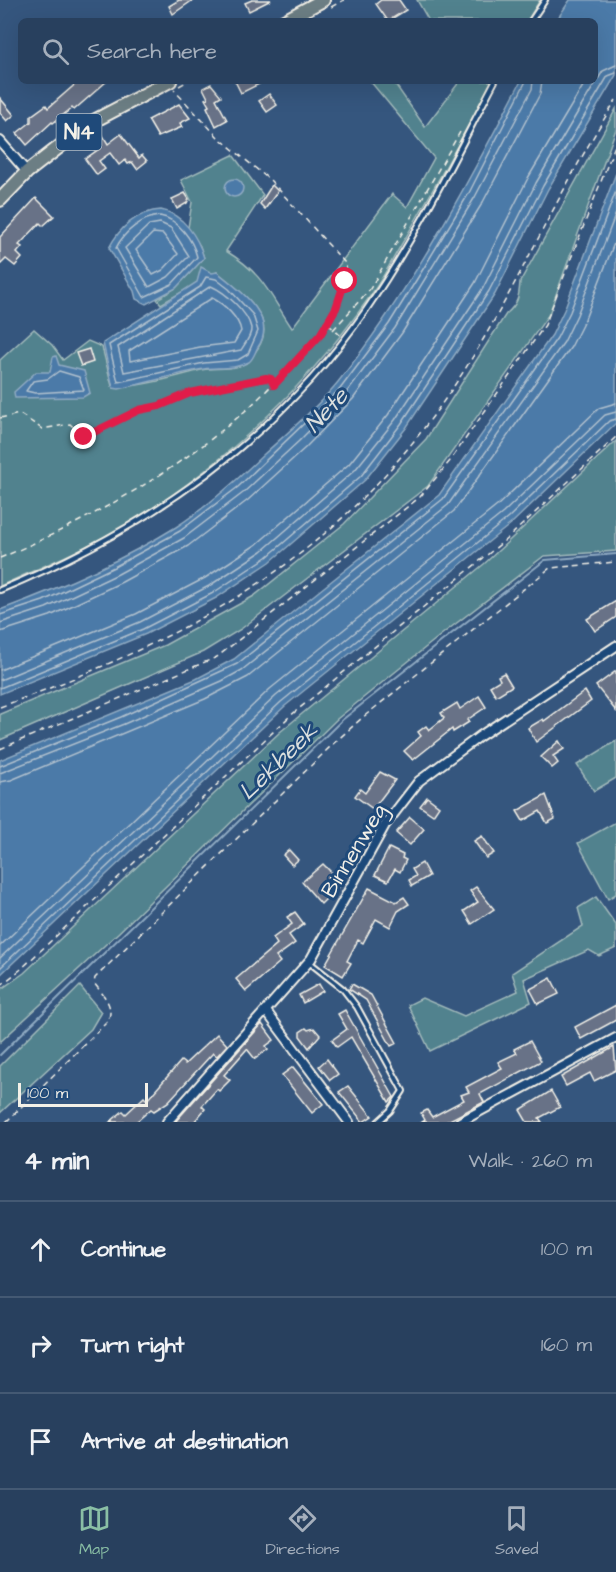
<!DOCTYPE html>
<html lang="en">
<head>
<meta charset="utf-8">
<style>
	:root { --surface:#28405e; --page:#304764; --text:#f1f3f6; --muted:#a5afbc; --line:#445973; --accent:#8abfa5 }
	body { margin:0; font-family:"Architects Daughter",sans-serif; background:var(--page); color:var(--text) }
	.scale { position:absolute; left:18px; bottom:15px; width:130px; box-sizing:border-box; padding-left:6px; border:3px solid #f4f1e8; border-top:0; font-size:16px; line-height:21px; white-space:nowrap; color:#f4f1e8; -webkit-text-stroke:4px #1f4a7a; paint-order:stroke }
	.stop { position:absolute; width:18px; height:18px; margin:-14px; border:4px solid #e11d48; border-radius:50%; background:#fff }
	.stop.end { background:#e11d48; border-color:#fff; box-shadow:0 2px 6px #0008 }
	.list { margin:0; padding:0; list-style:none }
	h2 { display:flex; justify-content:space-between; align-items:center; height:78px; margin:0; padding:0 24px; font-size:26px }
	h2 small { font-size:20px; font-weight:400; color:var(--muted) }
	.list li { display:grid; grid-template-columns:39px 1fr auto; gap:18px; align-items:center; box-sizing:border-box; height:96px; padding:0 24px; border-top:2px solid var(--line) }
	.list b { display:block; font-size:22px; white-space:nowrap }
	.list em { font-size:20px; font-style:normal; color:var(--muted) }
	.icon { flex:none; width:33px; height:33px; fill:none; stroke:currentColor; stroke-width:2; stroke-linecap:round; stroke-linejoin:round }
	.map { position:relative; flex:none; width:616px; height:1122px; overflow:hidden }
	.search { position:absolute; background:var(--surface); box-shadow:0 6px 24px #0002; left:18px; right:18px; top:18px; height:66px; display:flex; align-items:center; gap:15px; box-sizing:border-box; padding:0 21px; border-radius:9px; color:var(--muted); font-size:22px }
	.sheet { height:366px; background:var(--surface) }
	nav { display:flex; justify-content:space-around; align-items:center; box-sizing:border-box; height:84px; border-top:2px solid var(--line); background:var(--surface); font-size:16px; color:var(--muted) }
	nav a { display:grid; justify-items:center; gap:3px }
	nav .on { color:var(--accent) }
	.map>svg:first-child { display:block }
</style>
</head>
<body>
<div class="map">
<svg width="616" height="1122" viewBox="0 0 616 1122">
	<rect width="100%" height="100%" fill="#35567e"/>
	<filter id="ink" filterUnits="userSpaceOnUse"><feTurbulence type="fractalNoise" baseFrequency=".0167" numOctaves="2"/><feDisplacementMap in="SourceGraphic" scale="12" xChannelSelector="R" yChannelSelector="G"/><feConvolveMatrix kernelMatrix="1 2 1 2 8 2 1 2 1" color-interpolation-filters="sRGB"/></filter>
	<g filter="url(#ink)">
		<!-- green -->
		<g fill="#51828e" stroke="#a2babb" stroke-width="1.5">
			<path d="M417,0H540L527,21H429Z"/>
			<path d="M370,81H393L425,127L460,81H492C464,134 436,185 406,237C394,256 384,277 371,295C307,386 232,458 139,517C95,545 47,564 0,586V360L34,329L52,345L63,360L88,341L102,347L112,386C134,389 174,377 197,371C211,367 225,370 239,366C250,362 252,356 258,348C279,317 238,289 217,272L161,304L157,299L176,288L204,258L200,246L188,228L192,202L181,180L233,155L263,195L226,251C264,274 269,294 292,328L392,194L407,207L434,158Z"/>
			<path d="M616,109V129L549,314L428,486L241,629L203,652L0,740V714L165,645L254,596L344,524L426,439L506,314C518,304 519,297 520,282Z"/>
			<path d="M616,441V551L544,556L441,635L337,719L119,932L0,1042V990L24,973L280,732L484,564Z"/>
			<path d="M616,741V778L594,791L577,765Z"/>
			<path d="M616,822V894L608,899L578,843Z"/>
			<path d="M596,897L616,925V948L599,956L589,950L524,979L531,1002L430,1051L408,1005L422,998L464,1016L518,991L512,973L583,926L578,908Z"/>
			<path d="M80,986L101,1012L91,1029L0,1113V1066Z"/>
		</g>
		<!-- water -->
		<g fill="#4c7aa8" stroke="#8faac2" stroke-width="1.5">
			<path d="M570,0H616V75L548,189L495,294L406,428L365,480L270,562L216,598L146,634L0,694V610C60,588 121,561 176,527C207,507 236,481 263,455C288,432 316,409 338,382C411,290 467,185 521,81H595V21H556Z"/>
			<path d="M616,173V423L512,523L285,706L0,975V760L196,679L234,659L439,495L552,335L564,310Z"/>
			<circle cx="234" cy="188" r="9"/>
			<path d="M161,210C183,214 198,237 204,258L176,288L146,304L136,299L134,291L109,248C119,228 138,211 161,210Z"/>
			<path d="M201,267L212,273L217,272C237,288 279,317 258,347C255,352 254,358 249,362C235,370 218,367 204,369C175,374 147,383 119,389L113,388L103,343L197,282Z"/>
			<path d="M56,356L59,365L84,371L90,393L83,397L15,398L14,392L36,372H50L53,357Z"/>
		</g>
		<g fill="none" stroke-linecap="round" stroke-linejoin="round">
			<!-- shore -->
			<g stroke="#b1c1ce" stroke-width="1.5">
				<path d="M160,216C178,219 193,240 197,257L172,284L144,297L116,248C124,232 142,217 160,216Z"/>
				<path d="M160,223L171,228L189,256L168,277L149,287L125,248L149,225Z"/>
				<path d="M153,233L163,234L178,254L163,270L153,275L136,250Z"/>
				<path d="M206,277L216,279L229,289L253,315L258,331L248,354L238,360L204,363L118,382L109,345L200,287Z"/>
				<path d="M211,286C225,292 248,312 251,328C252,335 245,344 241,350L124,372L118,347Z"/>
				<path d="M212,298C224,304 239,318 241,331L234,343L200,347L130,361L129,351Z"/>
				<path d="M59,371L79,377L84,390L35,393L26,391L33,381L48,379Z"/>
				<path d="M0,615L43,601L114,567L180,531L238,487L340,389L389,324L425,266L469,193L526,81"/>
				<path d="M0,623L46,608L118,574L184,538L243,493L299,441L346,393L395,328L475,197L532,89L533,81"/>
				<path d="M0,632L50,616L122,582L188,546L248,500L305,448L353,399L402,333L483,202L540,94L542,81"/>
				<path d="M0,670L136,614L205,578L257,544L349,464L388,415L475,283L528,178L586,81"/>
				<path d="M0,680L140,622L209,586L262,551L355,470L395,420L483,288L536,183L579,110L603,71L616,65"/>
				<path d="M0,688L143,629L213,593L267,557L361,476L401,424L489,291L543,186L608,76L616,73"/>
				<path d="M0,766L121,717L237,664L443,499L557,338L570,312L616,191"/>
				<path d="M0,773L124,724L222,681L242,670L448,505L564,342L577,315L616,213"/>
				<path d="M0,782L11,780L205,699L248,677L454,511L571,347L585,319L616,238"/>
				<path d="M0,946L270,689L497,506L599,408L616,403"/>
				<path d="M0,958L276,696L503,513L605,415L616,412"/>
				<path d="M0,968L281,702L508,518L609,421L616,419"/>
			</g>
			<!-- stream -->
			<path stroke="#8faac2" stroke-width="2" d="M0,1055L342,720L545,560L616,554"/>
		</g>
		<!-- building -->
		<g fill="#687287" stroke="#f4f1e8" stroke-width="1.5">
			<path d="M179,0H193L173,14L169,6Z"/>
			<path d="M252,0H271L249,11L245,3Z"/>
			<path d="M381,0H399L406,10L388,21L376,4Z"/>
			<path d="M79,81H107L74,110L72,108L53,123L52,122L27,145L17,133L31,122V116L46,105L48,108Z"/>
			<path d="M235,81H265L241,93Z"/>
			<path d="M211,84L221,96L216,99L227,120L216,126L207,107L209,106L205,99L208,98L203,88Z"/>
			<path d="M269,94L277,105L267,112L259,101Z"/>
			<path d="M0,98L14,115L7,121L0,113Z"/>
			<path d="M179,104L190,118L180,123L182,127L158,137L148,120Z"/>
			<path d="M102,134L108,144L121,134L139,158L142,155L147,161L137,169L132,162L128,164L125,160L119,165L110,153L99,161L105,169L97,175L85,159L99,149L93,141Z"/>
			<path d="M272,185L278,191L265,209L260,204Z"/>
			<path d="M185,193L189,199L187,203L177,209L172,199Z"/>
			<path d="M36,198L54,216L43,226L40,223L19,245L22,247L17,253L22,258L15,266L6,259L0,265V237Z"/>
			<path d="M89,349L93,362L81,366L76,353Z"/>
			<path d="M616,601V617L595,631L587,619Z"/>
			<path d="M616,671V711L596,686Z"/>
			<path d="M504,673L512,686L496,696L490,686L500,680L498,676Z"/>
			<path d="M585,691L591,701L536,742L528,728L543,719L544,721Z"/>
			<path d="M479,696L486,707L467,720L469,722L453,732L452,729L413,760L404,751L421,736L418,732L426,726L429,730L444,718L441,713L457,703L460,709Z"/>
			<path d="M559,741L564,749L553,756L558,763L552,768L541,757Z"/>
			<path d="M380,772L395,780L373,809L355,796L360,789L365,793Z"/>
			<path d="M546,795L555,819L547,823L540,811L523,821L517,811Z"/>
			<path d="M427,797L439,806L433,815L420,806Z"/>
			<path d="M410,817L424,829L410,845L396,833Z"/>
			<path d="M482,836L494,853L486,858L474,841Z"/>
			<path d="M389,848L403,855L402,858L406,860L400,872L395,869L388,881L375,875Z"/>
			<path d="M289,850L298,860L292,865L283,855Z"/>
			<path d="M422,863L429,876L412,886L409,880L416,876L412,869Z"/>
			<path d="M323,864L342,883L321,904L302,882Z"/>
			<path d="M476,887L494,909L472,924L464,911L478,902L470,891Z"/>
			<path d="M369,888L396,902L404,897L409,904L398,911L390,927L376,919L363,943L358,940L347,961L351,963L343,976L325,965Z"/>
			<path d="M295,912L304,924L289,935L295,943L276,957L280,962L246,991L236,979L277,944L273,938L292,924L287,917Z"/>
			<path d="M551,978L559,994L538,1004L530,989Z"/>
			<path d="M319,984L323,991L303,1003L299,995Z"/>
			<path d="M352,984L371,995L397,1043L391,1046L366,1000L349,989Z"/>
			<path d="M616,1005V1020L581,1039L575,1027Z"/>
			<path d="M345,1010L394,1097L389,1102L351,1037L337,1047L332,1040L347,1029L338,1014Z"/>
			<path d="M262,1024L274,1040L266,1046L268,1049L255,1059L247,1049L224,1075L230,1080L219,1091L217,1089L202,1106L205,1109L194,1122H175Z"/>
			<path d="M306,1028L308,1030L314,1028L320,1035L309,1048L300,1036V1032Z"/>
			<path d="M217,1034L227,1045L217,1056L213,1053L168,1102L154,1111L151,1109L136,1122H110L123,1111L126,1114L144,1097L147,1100L181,1061L185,1064Z"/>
			<path d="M530,1041L541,1061L480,1094L484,1102L446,1122H422L425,1120L421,1113L427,1110L432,1117L464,1100L461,1095L469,1092L466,1087L502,1068L498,1062L517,1053L514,1049Z"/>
			<path d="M614,1047L616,1070L594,1081L590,1073L566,1086L561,1077Z"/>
			<path d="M327,1059L338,1074L330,1080L319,1066Z"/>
			<path d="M293,1067L323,1104L312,1113L282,1075Z"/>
			<path d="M348,1086L372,1116L363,1122L339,1092Z"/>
			<path d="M551,1091L560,1107L539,1118L542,1122H527L520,1110Z"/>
		</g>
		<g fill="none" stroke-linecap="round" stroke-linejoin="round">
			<defs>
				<g id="lane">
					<path d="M531,21L545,0"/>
					<path d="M0,590C145,530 276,440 366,310C416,238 454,159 495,81"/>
					<path d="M309,962L343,989L357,1007L403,1091L390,1111L378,1122"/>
				</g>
				<g id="street">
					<path d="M0,141L27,172"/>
					<path d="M266,1011L349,1122"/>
					<path d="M167,1122L311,959L385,825L419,781L480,736L616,646"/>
					<path d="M460,1122L616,1038"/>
				</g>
				<g id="primary">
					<path d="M284,21L323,0"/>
					<path d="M0,200L27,172L90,123L170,81"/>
				</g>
			</defs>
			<!-- lane casing -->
			<use href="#lane" stroke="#f4f1e8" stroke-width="8"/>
			<!-- street casing -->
			<use href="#street" stroke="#f4f1e8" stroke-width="12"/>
			<!-- primary casing -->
			<use href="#primary" stroke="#f4f1e8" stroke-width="16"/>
			<!-- path -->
			<g stroke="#f4f1e8" stroke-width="1.5" stroke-dasharray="6 4.5" stroke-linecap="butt">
				<path d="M331,7L344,0"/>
				<path d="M179,86L188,81"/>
				<path d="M328,324L340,335"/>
				<path d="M333,330L370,289L460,132"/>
				<path d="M0,418L20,414L42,429L70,424L84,437L139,410L159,406L190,393L266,378L271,379L274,384"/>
				<path d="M0,558C96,518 212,453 281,375C288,367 298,361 305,353C328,329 344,297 346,264L271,181L218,137L174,90"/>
				<path d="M0,707C196,634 340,560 458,380C517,290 558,190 616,100"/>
				<path d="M0,749L217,657L420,497L450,461L545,325L616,143"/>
				<path d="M0,986L20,970L290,716L509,537L616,437"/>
				<path d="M6,1122L107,1022C116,1007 103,995 94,983L95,978L333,744L362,718L550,568L616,562"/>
			</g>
			<!-- lane -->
			<use href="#lane" stroke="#1f4a7a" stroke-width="4"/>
			<!-- street -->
			<use href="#street" stroke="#1f4a7a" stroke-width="8"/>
			<!-- primary -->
			<use href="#primary" stroke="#6c7e84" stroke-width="12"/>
		</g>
	</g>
	<g fill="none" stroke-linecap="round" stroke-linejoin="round" filter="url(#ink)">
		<!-- route -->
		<path stroke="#e11d48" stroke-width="8" d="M84,437L139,410L159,406L190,393L266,378L271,379L274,385L320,335L336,308L345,281"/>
	</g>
	<g text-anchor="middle" stroke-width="6" stroke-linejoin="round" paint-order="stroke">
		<!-- shield labels -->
		<rect fill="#1f4a7a" stroke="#b4bfc7" stroke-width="1.5" x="56.5" y="114" width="45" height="36" rx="4.5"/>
		<g font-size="21" font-weight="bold" fill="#f4f1e8">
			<text x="79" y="139">N14</text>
		</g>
		<!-- street labels -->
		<g font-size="22" fill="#f4f1e8" stroke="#1f4a7a">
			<text transform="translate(353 850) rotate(-59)" y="8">Binnenweg</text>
		</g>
		<!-- water labels -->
		<g font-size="24" font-style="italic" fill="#dbdfde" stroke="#1f4a7a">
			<text transform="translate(326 410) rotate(-47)" y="8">Nete</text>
			<text transform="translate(278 761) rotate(-44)" y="8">Lekbeek</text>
		</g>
	</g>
</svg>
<div class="scale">100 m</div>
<div class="stop" style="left:345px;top:281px"></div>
<div class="stop end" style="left:84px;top:437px"></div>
<div class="search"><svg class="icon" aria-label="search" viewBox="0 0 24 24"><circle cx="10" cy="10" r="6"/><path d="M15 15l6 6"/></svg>Search here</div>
</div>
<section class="sheet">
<h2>4 min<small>Walk · 260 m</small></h2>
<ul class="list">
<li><svg class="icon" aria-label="ahead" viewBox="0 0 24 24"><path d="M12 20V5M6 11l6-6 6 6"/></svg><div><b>Continue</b></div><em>100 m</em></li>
<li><svg class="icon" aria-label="right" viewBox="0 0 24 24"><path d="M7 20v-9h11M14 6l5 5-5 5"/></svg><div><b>Turn right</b></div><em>160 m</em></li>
<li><svg class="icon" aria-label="arrive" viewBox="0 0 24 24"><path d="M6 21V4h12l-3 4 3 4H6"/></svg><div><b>Arrive at destination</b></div></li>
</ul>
</section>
<nav>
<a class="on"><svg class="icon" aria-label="map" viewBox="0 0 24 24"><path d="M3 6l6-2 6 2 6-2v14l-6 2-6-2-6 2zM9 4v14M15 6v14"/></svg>Map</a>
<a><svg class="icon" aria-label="directions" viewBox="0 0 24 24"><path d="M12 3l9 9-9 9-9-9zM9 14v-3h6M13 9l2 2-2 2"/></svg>Directions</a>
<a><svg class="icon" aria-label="saved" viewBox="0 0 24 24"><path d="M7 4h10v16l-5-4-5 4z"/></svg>Saved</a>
</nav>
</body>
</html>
